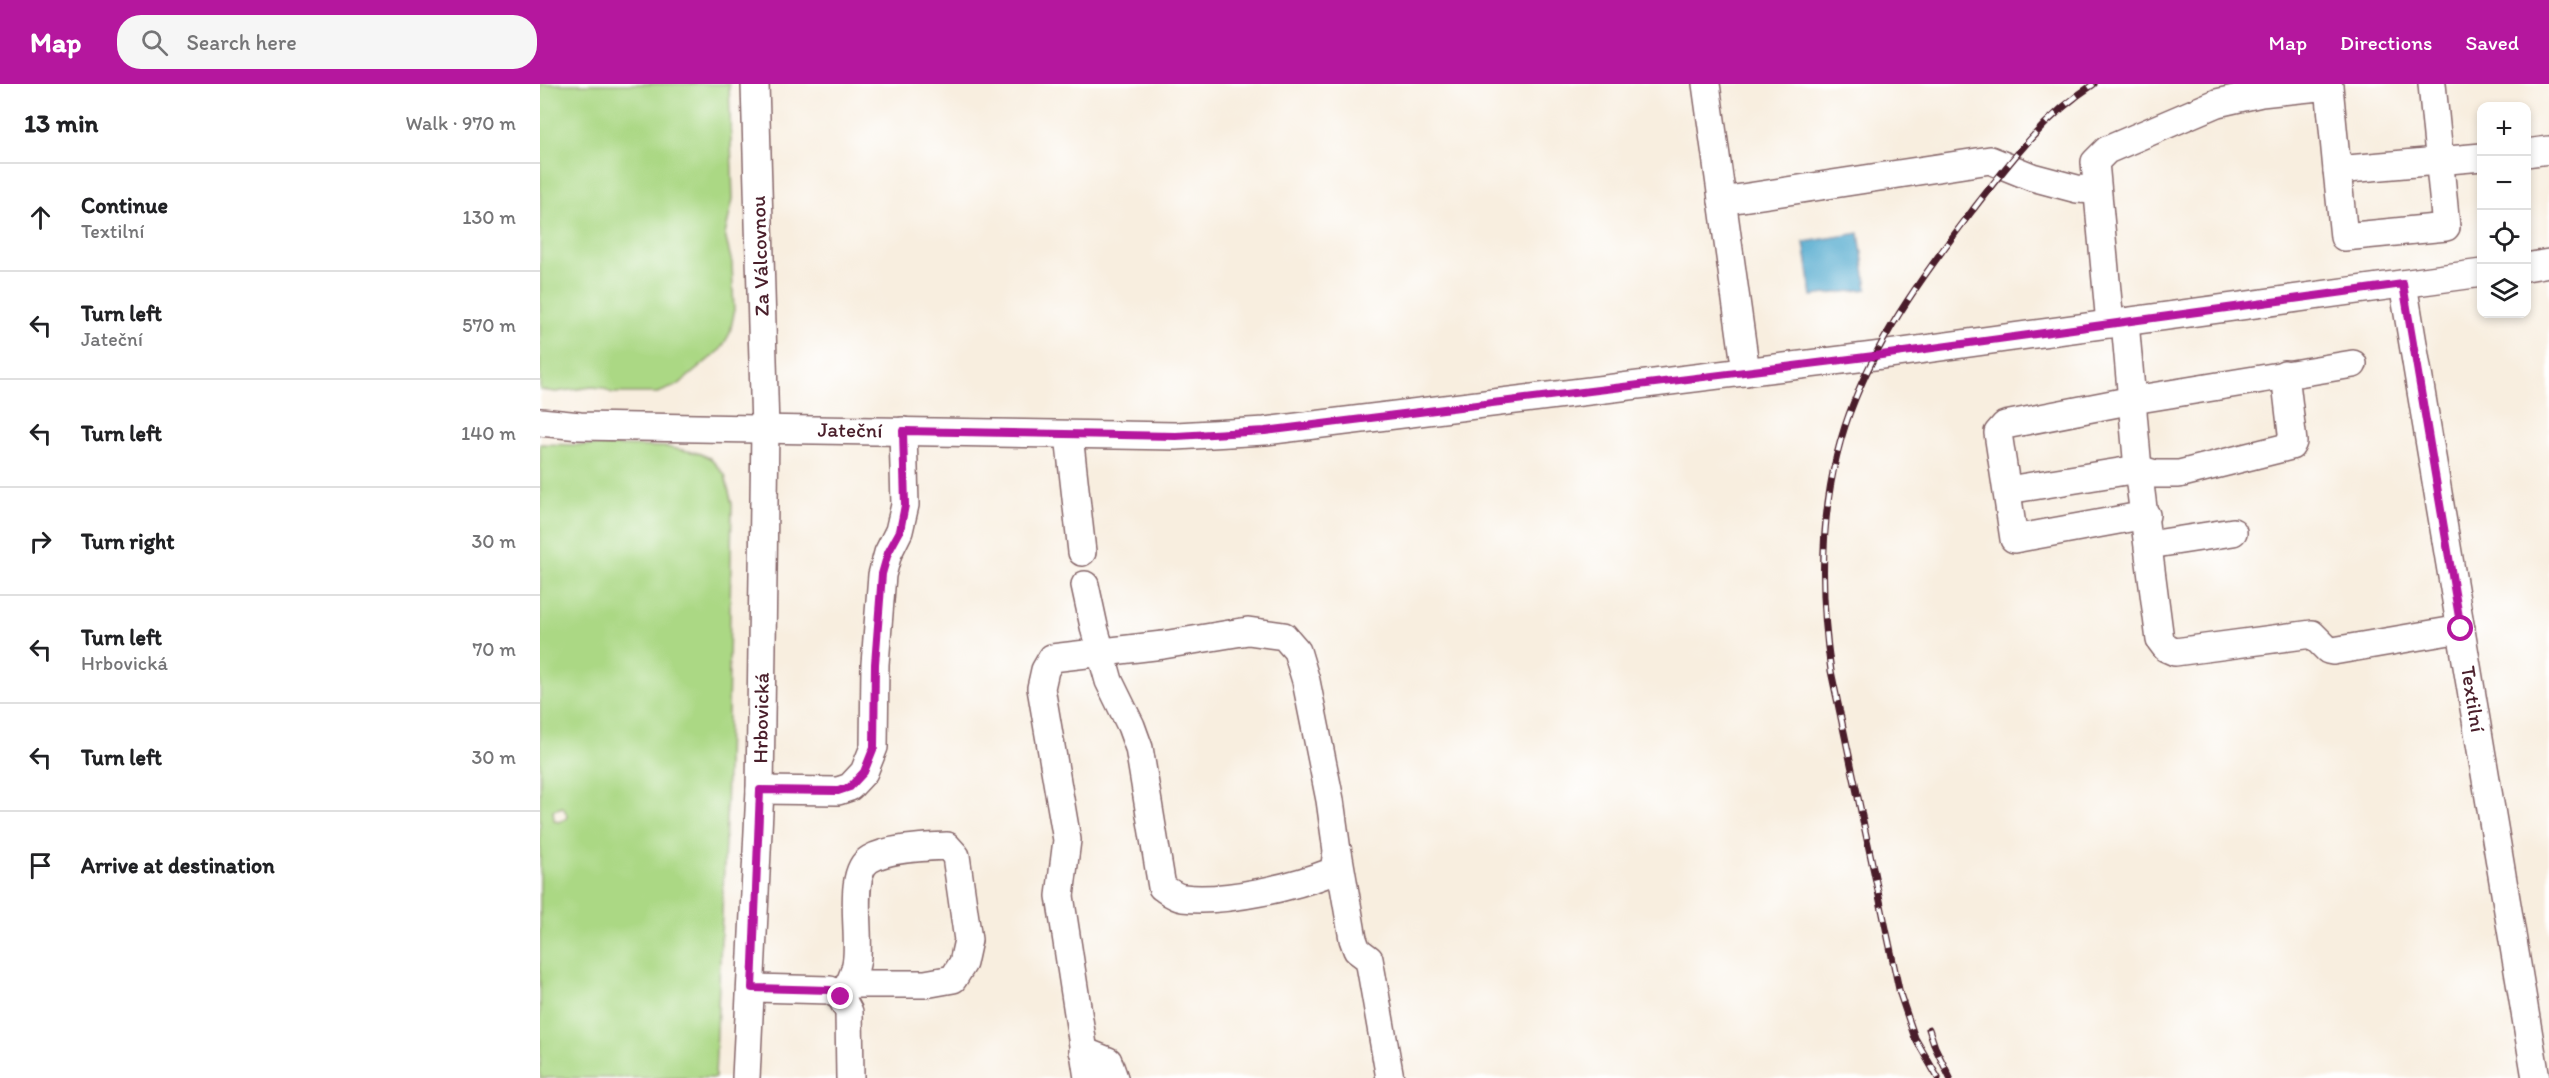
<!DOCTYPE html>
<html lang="en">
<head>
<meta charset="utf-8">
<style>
	:root { --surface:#fff; --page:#f6f6f6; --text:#202124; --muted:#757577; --line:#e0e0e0; --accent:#b5179e }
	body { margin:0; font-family:Itim,sans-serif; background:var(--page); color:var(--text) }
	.controls { position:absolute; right:18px; top:18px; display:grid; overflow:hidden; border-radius:12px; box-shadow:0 3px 9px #0003 }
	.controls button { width:54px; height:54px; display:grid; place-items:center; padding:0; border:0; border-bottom:2px solid var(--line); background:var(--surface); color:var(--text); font:30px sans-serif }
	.stop { position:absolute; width:18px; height:18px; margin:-14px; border:4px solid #b5179e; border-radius:50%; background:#fff }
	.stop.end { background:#b5179e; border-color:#fff; box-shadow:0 2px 6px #0008 }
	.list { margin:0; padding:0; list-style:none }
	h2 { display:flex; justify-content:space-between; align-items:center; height:78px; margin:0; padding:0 24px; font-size:26px }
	h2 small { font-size:20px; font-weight:400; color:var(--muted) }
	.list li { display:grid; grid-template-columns:39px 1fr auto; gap:18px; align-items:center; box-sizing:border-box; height:108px; padding:0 24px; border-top:2px solid var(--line) }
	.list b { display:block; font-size:22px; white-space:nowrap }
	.list p { margin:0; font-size:20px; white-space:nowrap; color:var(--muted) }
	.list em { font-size:20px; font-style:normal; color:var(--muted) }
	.icon { flex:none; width:33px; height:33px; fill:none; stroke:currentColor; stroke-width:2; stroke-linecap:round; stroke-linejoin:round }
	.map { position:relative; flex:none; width:2009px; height:994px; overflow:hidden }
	header { display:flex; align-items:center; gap:36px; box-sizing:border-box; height:84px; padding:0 30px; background:var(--accent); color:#fff }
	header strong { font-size:28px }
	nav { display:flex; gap:33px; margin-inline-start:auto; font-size:21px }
	.search { width:420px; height:54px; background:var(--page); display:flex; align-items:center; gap:15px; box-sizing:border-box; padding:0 21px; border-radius:24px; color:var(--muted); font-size:22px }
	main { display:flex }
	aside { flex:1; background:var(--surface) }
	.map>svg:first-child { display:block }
</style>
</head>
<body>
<header>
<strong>Map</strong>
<div class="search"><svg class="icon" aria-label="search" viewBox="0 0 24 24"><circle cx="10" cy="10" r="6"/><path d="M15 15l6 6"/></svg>Search here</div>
<nav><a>Map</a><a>Directions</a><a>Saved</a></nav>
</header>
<main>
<aside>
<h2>13 min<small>Walk · 970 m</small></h2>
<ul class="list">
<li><svg class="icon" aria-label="ahead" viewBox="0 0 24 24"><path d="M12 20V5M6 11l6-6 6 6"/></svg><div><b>Continue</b><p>Textilní</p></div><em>130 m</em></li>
<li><svg class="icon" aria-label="left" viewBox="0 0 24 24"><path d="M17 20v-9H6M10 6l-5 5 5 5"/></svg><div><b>Turn left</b><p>Jateční</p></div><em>570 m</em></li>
<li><svg class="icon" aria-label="left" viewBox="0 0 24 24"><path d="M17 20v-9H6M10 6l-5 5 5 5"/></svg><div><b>Turn left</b></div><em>140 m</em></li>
<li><svg class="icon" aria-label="right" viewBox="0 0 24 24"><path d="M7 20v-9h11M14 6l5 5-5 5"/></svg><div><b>Turn right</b></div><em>30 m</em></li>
<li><svg class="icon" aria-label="left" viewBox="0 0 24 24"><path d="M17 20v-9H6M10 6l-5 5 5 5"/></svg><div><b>Turn left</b><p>Hrbovická</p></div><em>70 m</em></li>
<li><svg class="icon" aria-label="left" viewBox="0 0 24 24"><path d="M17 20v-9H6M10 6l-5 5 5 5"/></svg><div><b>Turn left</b></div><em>30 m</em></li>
<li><svg class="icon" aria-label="arrive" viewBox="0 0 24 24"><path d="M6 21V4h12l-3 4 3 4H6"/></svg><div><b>Arrive at destination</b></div></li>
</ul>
</aside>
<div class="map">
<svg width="2009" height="994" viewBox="0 0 2009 994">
	<rect width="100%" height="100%" fill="#fff"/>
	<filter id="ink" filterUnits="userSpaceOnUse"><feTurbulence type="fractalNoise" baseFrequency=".0167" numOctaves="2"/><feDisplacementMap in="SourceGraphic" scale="12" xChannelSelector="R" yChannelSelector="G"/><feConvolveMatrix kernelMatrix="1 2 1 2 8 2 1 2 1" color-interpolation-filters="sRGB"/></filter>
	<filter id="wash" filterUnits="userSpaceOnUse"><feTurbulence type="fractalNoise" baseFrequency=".008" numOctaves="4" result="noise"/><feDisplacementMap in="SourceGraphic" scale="24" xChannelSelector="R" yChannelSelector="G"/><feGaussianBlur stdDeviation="1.35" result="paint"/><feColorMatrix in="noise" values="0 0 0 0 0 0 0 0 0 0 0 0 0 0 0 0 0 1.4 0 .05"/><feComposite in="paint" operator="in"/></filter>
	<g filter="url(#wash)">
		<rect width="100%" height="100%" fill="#f8eedf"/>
		<!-- grass -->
		<g fill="#abd884" stroke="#7a7c58" stroke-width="1.5" fill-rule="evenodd">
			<path d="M0,0H189L193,115L185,151L192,179L194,229L190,249L181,265L138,301L118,309H72L63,304L52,303L16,308L0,306Z"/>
			<path d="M0,360L126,363L158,369L170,374L185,391L192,420L186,735L175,994H0ZM23,723L27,731L26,735L18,738L14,736L13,726Z"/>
		</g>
		<!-- water -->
		<path fill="#4ea7cc" stroke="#4c637c" stroke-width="1.5" d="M1319,149L1327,205L1272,212L1264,158Z"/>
	</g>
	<g filter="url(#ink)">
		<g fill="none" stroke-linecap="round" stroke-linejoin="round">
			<defs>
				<g id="minor">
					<path d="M1166,0L1206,288"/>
					<path d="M1986,69L2009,66"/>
					<path d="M1797,86L1804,153L1906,143L1892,0"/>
					<path d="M1182,117L1450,76L1492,93L1537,105L1556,106"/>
					<path d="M1986,183L2009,179"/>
					<path d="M1863,200L1996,994"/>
					<path d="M1585,238L1598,385L1620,556L1626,564L1635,568L1772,550L1788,566L1793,567L1921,545"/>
					<path d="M1570,240L1555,78L1567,66L1677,19L1721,9L1789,2L1797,86L1942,73"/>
					<path d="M0,338L40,342L636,352L725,347L1334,272L1942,189"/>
					<path d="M529,351L542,468"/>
					<path d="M1468,406L1598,385L1615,390H1639L1751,362L1753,358L1745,290"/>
					<path d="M1606,431L1474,455L1458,349L1465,341L1593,316L1813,280"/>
					<path d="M1609,461L1693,448"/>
					<path d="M545,501L555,547L569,597L591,642L599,664L622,803C628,807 635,813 643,814C686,819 753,803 794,787L797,767L790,716L766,597L757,567L744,552L708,547L623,561L512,574L505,586L501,604L527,756L520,812L548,994"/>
					<path d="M220,706L298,707L310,703L324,688L334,663L335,580L342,491L348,469L359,447L365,421L363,347"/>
					<path d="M798,768L813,855L817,866L829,875L850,994"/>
					<path d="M212,904L290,906L301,913L309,928L310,994"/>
					<path d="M301,913C308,903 314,893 316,880C322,854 306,789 330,775C348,764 386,763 407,762L416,772L428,856L423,879L413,895L385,900H310"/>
					<path d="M543,967L568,977L574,994"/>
					<path d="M206,994L220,706L225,345L215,0"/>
				</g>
			</defs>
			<!-- minor casing -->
			<use href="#minor" stroke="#87676a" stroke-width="30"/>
			<!-- minor -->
			<use href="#minor" stroke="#fff" stroke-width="27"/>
			<defs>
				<g id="rail">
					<path d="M1389,945L1395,963L1410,994"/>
					<path d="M1398,994L1375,954L1360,910L1291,587C1278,497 1280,400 1315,315C1342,247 1388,185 1432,127C1468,80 1504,32 1554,0"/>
				</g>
			</defs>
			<!-- rail casing -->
			<use href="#rail" stroke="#4a1f2b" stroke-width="7"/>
			<!-- rail -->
			<use href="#rail" stroke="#fff" stroke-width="4.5" stroke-dasharray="14" stroke-linecap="butt"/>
		</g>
	</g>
	<g fill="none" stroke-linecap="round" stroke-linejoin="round" filter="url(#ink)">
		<!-- route -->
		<path stroke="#b5179e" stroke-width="8" d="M301,913L290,906L212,904L220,706L298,707L310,703L324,688L334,663L335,580L342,490L348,469L360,447L365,421L363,347L636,352L725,347L1334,272L1863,200L1921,545"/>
	</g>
	<g text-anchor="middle" stroke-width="6" stroke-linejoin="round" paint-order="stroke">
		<!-- street labels -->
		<g font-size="21" fill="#4a1f2b" stroke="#fff">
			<text transform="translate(220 172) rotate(-92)" y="7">Za Válcovnou</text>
			<text transform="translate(310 346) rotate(1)" y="7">Jateční</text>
			<text transform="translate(1933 615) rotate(81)" y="7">Textilní</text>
			<text transform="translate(221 634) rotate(-89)" y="7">Hrbovická</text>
		</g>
	</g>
</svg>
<div class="controls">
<button>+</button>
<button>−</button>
<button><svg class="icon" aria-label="locate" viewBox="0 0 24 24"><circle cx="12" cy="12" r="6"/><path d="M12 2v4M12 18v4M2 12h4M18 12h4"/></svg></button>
<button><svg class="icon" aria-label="layers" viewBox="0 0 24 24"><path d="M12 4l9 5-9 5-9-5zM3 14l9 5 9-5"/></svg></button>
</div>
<div class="stop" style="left:1921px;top:545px"></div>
<div class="stop end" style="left:301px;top:913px"></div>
</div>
</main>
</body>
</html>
